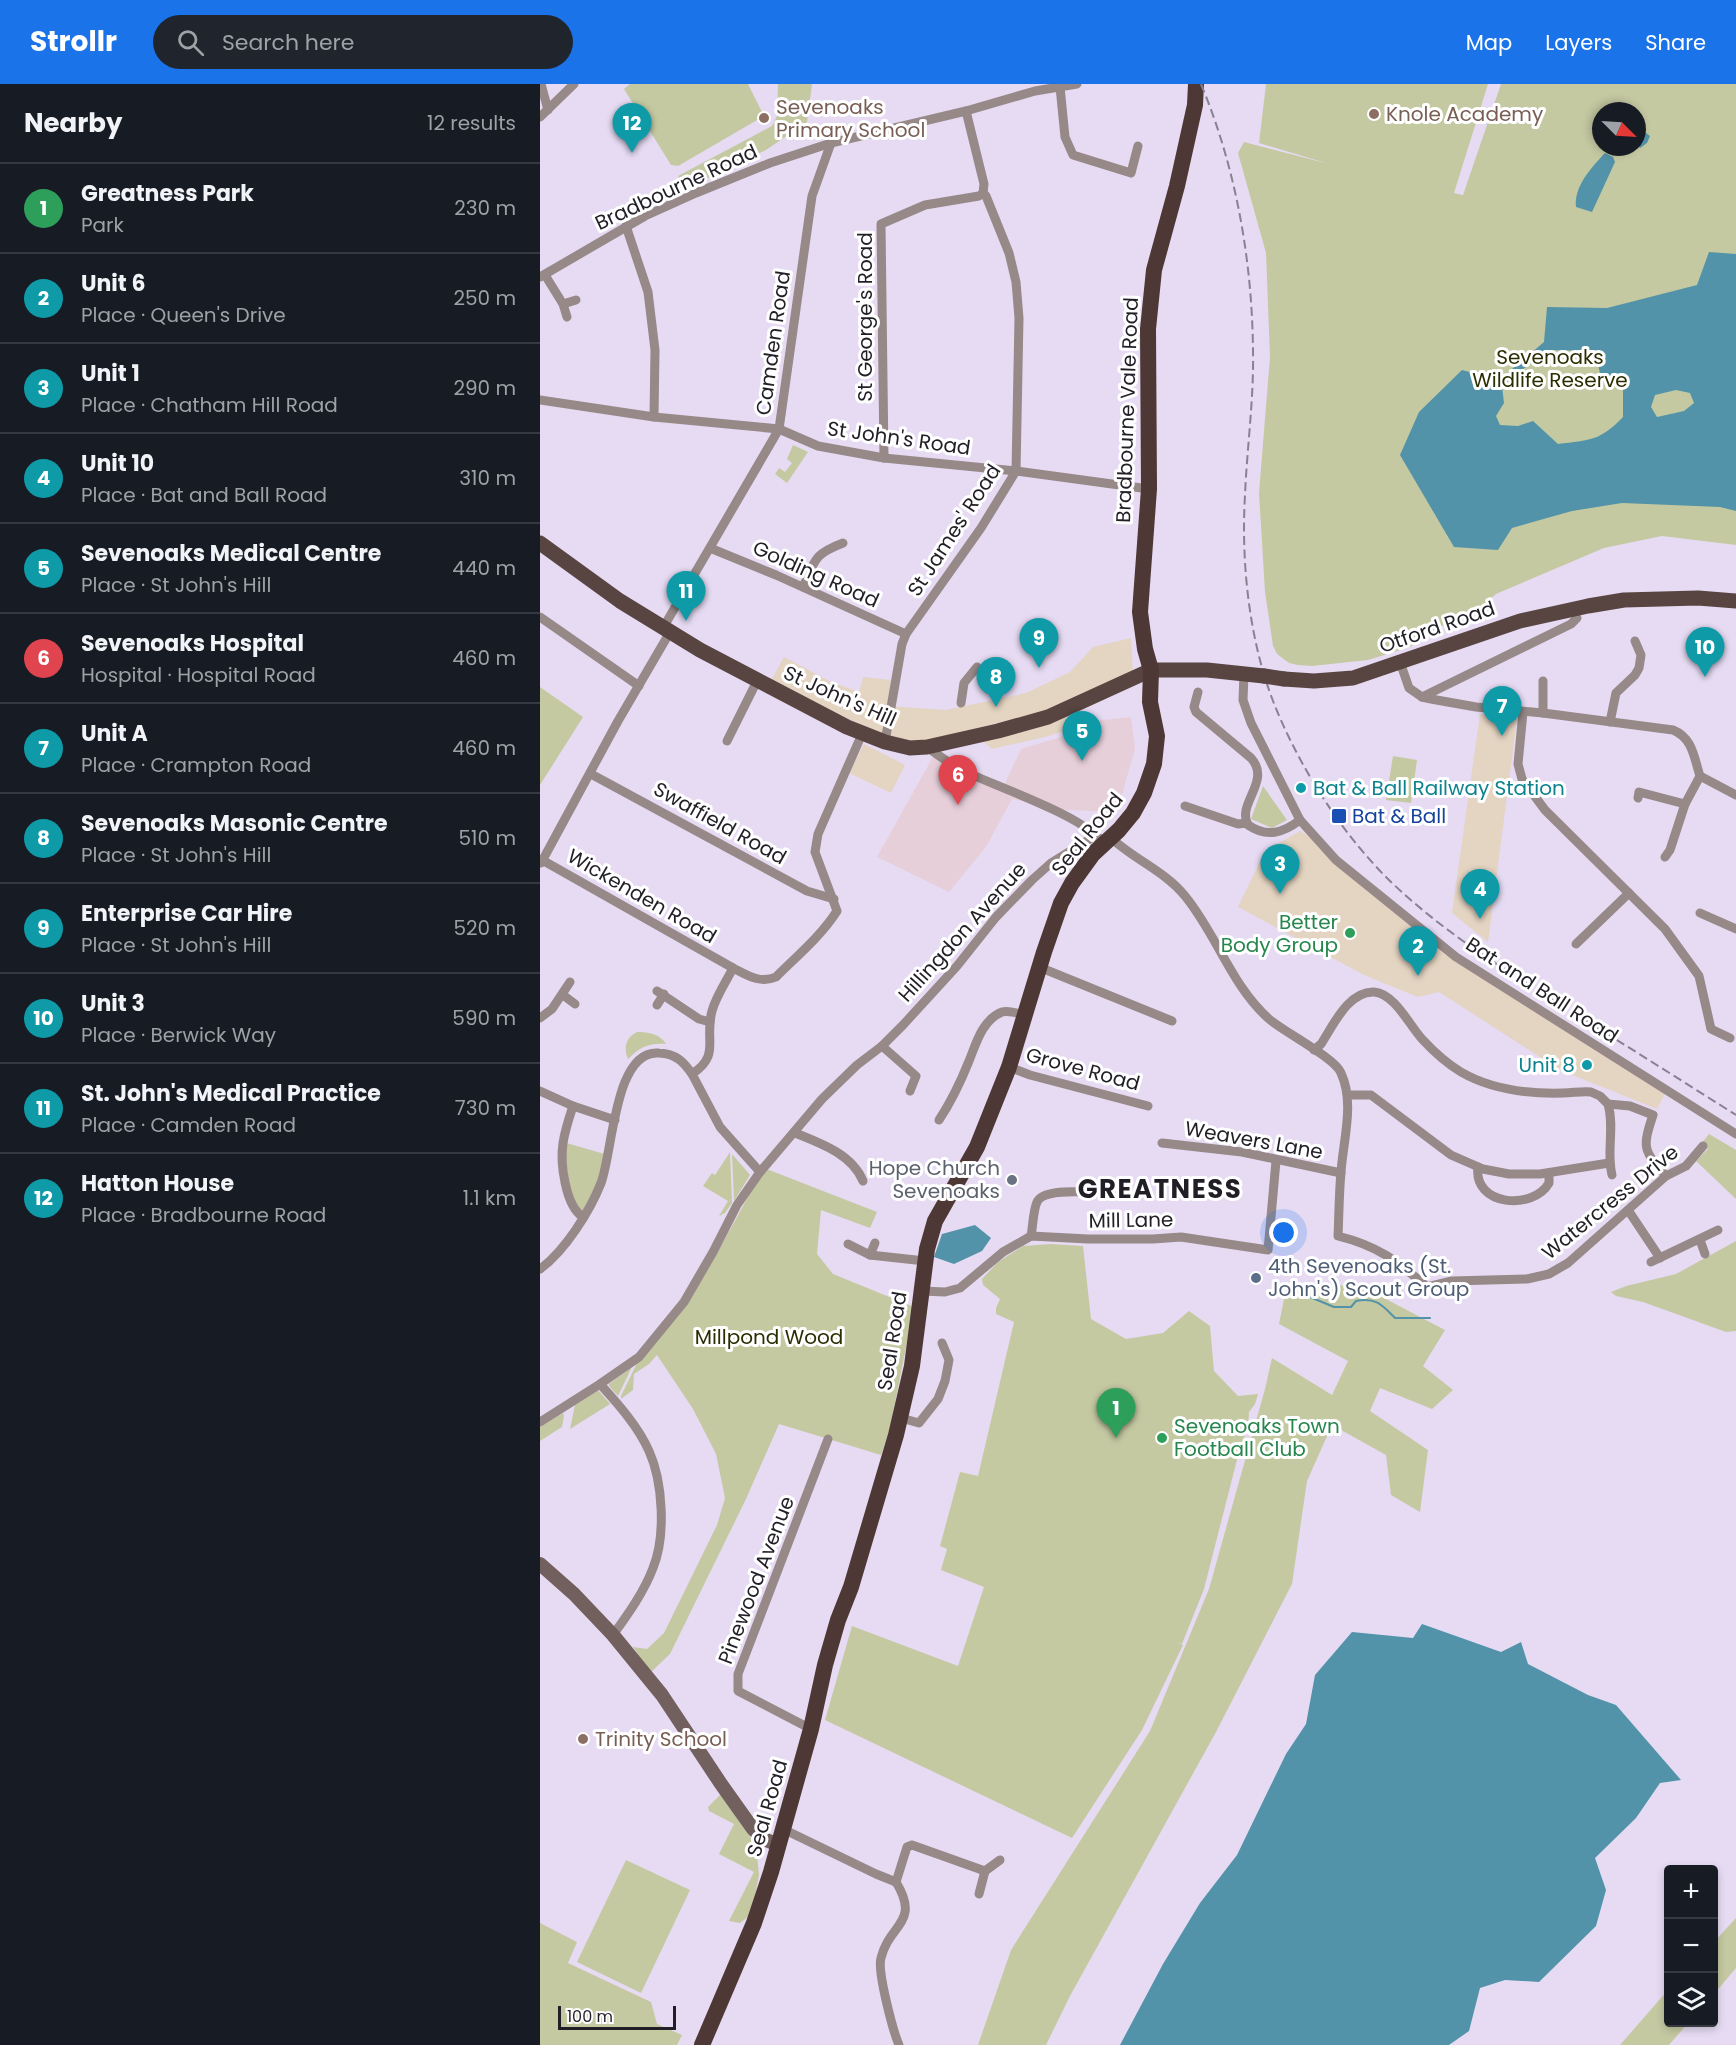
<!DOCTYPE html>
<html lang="en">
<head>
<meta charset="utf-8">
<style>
	:root { --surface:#171b24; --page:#20242c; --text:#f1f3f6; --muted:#9ea1a6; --line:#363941; --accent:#1a73e8 }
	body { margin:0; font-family:Poppins,sans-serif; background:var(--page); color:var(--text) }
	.controls { position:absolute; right:18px; bottom:18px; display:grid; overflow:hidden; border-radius:6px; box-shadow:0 3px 9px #0003 }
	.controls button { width:54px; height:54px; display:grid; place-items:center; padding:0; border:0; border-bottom:2px solid var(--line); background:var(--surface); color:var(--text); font:30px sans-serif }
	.compass { position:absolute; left:1052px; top:18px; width:54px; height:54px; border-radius:50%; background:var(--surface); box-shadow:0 3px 9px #0003; rotate:114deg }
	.scale { position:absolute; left:18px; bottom:15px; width:118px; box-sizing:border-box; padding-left:6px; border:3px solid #211e26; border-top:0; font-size:16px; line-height:21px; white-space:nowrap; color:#211e26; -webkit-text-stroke:4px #fff; paint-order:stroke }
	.you { position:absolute; left:744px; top:1149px; width:21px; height:21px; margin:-15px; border:4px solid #fff; border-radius:50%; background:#1a73e8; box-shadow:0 0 0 9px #1a73e833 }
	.badge { display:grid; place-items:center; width:39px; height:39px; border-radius:50%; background:var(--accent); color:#fff; font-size:20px; font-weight:700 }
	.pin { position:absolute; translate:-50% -50px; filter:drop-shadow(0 2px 3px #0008) }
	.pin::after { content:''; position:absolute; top:32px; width:21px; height:18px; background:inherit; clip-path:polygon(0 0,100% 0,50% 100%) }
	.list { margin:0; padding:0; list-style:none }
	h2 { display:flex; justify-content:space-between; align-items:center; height:78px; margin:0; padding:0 24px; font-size:26px }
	h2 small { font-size:20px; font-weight:400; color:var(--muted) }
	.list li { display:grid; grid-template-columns:39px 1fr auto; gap:18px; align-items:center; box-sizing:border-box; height:90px; padding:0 24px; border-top:2px solid var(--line) }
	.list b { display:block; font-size:22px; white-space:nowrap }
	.list p { margin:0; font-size:20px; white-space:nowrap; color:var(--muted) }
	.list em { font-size:20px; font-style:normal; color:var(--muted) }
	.icon { flex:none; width:33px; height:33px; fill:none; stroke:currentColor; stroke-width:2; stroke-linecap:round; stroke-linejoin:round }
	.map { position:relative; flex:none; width:1196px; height:1961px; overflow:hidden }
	header { display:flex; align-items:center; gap:36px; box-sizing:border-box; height:84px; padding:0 30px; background:var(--accent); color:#fff }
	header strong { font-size:28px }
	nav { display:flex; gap:33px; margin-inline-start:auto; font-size:21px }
	.search { width:420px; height:54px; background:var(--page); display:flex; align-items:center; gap:15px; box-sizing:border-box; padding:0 21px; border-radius:33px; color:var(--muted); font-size:22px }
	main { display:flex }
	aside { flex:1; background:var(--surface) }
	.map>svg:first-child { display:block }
</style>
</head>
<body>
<header>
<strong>Strollr</strong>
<div class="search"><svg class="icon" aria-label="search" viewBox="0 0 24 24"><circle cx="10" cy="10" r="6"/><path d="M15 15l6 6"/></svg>Search here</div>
<nav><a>Map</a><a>Layers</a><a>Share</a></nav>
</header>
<main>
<aside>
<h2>Nearby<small>12 results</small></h2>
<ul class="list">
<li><span class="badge" style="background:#2e9e5b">1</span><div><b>Greatness Park</b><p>Park</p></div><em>230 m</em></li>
<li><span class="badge" style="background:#0f9aa8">2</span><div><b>Unit 6</b><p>Place · Queen's Drive</p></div><em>250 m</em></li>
<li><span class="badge" style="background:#0f9aa8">3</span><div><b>Unit 1</b><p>Place · Chatham Hill Road</p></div><em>290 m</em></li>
<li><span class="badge" style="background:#0f9aa8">4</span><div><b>Unit 10</b><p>Place · Bat and Ball Road</p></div><em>310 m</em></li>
<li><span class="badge" style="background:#0f9aa8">5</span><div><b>Sevenoaks Medical Centre</b><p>Place · St John's Hill</p></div><em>440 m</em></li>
<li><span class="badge" style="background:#e0444e">6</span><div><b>Sevenoaks Hospital</b><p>Hospital · Hospital Road</p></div><em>460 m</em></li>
<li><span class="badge" style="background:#0f9aa8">7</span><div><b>Unit A</b><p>Place · Crampton Road</p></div><em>460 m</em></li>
<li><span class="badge" style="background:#0f9aa8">8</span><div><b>Sevenoaks Masonic Centre</b><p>Place · St John's Hill</p></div><em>510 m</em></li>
<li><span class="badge" style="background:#0f9aa8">9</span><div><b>Enterprise Car Hire</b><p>Place · St John's Hill</p></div><em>520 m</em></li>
<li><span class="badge" style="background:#0f9aa8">10</span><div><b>Unit 3</b><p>Place · Berwick Way</p></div><em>590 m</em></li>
<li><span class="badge" style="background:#0f9aa8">11</span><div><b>St. John's Medical Practice</b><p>Place · Camden Road</p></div><em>730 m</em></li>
<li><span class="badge" style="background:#0f9aa8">12</span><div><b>Hatton House</b><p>Place · Bradbourne Road</p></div><em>1.1 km</em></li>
</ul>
</aside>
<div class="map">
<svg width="1196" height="1961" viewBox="0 0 1196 1961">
	<rect width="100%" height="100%" fill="#e6dbf3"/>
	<!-- commercial -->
	<g fill="#e4d4c2">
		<path d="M591,554L593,591L547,615L455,646L381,660L359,656L330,645L230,598L244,573L291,598L319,608L323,593L351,596L348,622L406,626L486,609L530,588L553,563Z"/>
		<path d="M539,626L545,640L509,652L452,665L443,657Z"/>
		<path d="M940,630L977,635L948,858L912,829Z"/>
		<path d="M324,660L365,681L351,709L309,689Z"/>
		<path d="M760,747L769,752L916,873L1127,1006L1117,1025L1020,986L899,908L878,913L824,891L698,823L725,767Z"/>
	</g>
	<!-- medical -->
	<path fill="#e7cfda" d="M591,633L595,665L577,728L527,726L472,715L446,763L409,808L337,773L394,671L461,708L481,665L544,646L553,637Z"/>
	<!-- green -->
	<g fill="#c5c9a2" fill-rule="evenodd">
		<path d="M90,0H208L224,32L138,82L131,81L84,5Z"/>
		<path d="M238,0H272L267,38L226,66L148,104L138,92L232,42L237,32Z"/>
		<path d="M726,0H948L914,109L923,111L961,0H1196V461L1122,452L1064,464L956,510L935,530L908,538L870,563L828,576L772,582L758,581L749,579L737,570L733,562L725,508L719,409L730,273L726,169L698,69L704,58L789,80L719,59ZM1061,27H1097V63H1061Z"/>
		<path d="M253,361L268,368L247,399L235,390L239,384L245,388L252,379L247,375Z"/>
		<path d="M0,603L43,633L0,701Z"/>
		<path d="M853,672L877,676L871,719L846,716Z"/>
		<path d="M723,702L747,736L732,744L711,735Z"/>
		<path d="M97,948C109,948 120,950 126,960C109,959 100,963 88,975C83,964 86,953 97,948Z"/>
		<path d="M1169,1050L1196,1066V1115L1156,1077L1168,1065L1162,1059Z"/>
		<path d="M23,1058L68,1071L43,1133L33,1123Z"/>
		<path d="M190,1068L192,1119L185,1129L179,1132L188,1117L163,1102L172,1089L175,1091Z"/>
		<path d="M192,1070L210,1091L194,1117Z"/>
		<path d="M224,1084L337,1128L330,1144L281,1126L277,1170L293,1190L374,1223L350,1344L341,1371L239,1340L206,1415L130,1570L110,1589L93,1563L107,1565L124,1549L177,1441L185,1414L176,1370L153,1325L117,1271L109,1280L94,1290L93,1306L81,1315V1312L97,1279L176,1171Z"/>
		<path d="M1196,1157V1247L1186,1248L1103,1218L1076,1212L1071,1208L1086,1202L1136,1190Z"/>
		<path d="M511,1160L543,1162L551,1235L586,1255L623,1249L649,1227L670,1242L674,1287L698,1312L718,1310L715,1320L709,1328L708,1344L700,1364L664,1505L642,1560L636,1558L643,1561L602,1646L532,1754L285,1636L312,1542L418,1582L444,1503L401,1486L407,1465L400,1462L420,1388L438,1392L474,1238L456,1230V1224L460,1215L443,1201L442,1195L458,1178L483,1162Z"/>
		<path d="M747,1200L821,1202L905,1246L883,1282L913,1306L892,1325L840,1304L830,1327L888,1366L880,1428L851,1411L846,1371L792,1341L767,1397L752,1500L676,1648L530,1912L506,1961H438L471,1866L610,1647L669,1505L725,1305L732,1274L792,1311L808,1277L739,1240Z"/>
		<path d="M91,1284V1285L78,1312L69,1302V1300Z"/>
		<path d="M58,1306L70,1320L30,1345L35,1321Z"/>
		<path d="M23,1329L24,1332L22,1343L0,1357V1343Z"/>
		<path d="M181,1710L216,1762L219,1791L214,1817L209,1832L200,1839L189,1837L214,1788L179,1770L194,1740L169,1727L168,1723Z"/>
		<path d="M86,1776L150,1806L101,1909L37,1878Z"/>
		<path d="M1196,1834V1884L1174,1910V1858Z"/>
		<path d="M0,1839L37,1858L28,1879L111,1918L117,1940L142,1951L137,1961H0Z"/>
		<path d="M1128,1906V1938L1148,1939L1129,1961H1080Z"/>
	</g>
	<!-- water -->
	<g fill="#5293a9" fill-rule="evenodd">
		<path d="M1097,42L1110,52L1107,59L1100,64L1097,61Z"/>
		<path d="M1065,69L1073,73L1075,78L1052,128L1036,123C1034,102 1051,84 1065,69Z"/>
		<path d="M1169,168L1196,170V427L1180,423L1082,419L1032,427L972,444L958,466L914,463L860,371L879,328L922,286L959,296L1004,258L1007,223L1067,224L1157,201ZM1007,266L1055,267L1061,294L1083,305V333C1060,357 1050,356 1018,360L993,337L978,342L960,341L956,332L964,319L962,302ZM1136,306L1150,309L1154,319L1144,327L1117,333L1111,323L1115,311Z"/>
		<path d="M435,1141L451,1154L442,1167L414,1180L394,1173L402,1150Z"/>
		<path d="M882,1540L961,1568L981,1558L988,1580L1048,1611L1076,1621L1141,1696L1120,1699L1096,1734L1055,1774L1066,1806L1056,1842L999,1898L965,1896L940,1904L929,1947L909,1961H580L623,1880L660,1819L697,1771L746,1670L766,1640L775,1591L812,1548L873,1554Z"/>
	</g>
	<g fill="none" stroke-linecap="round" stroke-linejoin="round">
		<!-- stream -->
		<path stroke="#5293a9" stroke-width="2" d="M758,1208L794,1223H811L816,1217C836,1213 842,1221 855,1234H890"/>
		<!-- minor -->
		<g stroke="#968988" stroke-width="9">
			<path d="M1,0L8,26"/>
			<path d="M520,3L525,53L533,71L591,89L598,62"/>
			<path d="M0,33L34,0"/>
			<path d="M86,142L108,208L115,266L114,333"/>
			<path d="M5,191L23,220L27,233"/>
			<path d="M0,193L105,132L156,109L230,79L291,59L426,27L495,7L537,0"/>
			<path d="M23,220L36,216"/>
			<path d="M0,316L114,333L239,345L278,362L344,374L476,387L609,405"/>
			<path d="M344,374L341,140L385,121L439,112L443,109L444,100L426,27"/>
			<path d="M170,464L236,491L366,550"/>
			<path d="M263,503C275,476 274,470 303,459"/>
			<path d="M0,533L99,602"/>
			<path d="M123,544L239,345L272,112L291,59"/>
			<path d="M860,578L869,604L882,613L891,615L936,623L1003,629L1133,646C1153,654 1154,674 1160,692L1196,711"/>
			<path d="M704,590L703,616L711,639L760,736L796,776L916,873L1196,1050"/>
			<path d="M658,608L654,623L656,628L711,674C732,697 696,720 708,741C727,754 743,749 760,736"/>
			<path d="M882,613L1031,540L1037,534"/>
			<path d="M421,619L424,599L437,583"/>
			<path d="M983,628L978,680L982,695L1005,726L1125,845L1159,892L1171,945L1190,954"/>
			<path d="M1003,629V597"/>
			<path d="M1070,638L1076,609L1095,591L1099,584L1101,571L1095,557"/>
			<path d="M187,657L217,597"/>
			<path d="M345,658L362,560L366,550L441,444L476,387L479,234L476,198L469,169L446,112L443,109"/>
			<path d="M387,663C402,674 417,685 435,692C457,702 544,734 554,752"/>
			<path d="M51,690L267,807L294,815"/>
			<path d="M1098,714L1099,708L1145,720"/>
			<path d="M645,722L698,740L707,739"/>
			<path d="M570,753C593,775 625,787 645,812C677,851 691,901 729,935C744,948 795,974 801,989C815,1019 803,1057 801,1088C799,1109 799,1131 798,1152C838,1162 856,1176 887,1203L912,1197L987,1195L1009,1190L1028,1179L1126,1092L1146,1082L1163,1062"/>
			<path d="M1125,773L1130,766L1145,720L1160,692"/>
			<path d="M2,776L193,884C207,891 220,900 236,893C257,872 281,852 297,827L275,768L278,750L322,650"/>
			<path d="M1,779L78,637L130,548"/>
			<path d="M1160,829L1196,845"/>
			<path d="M1036,860L1089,809"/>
			<path d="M499,883L632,937"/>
			<path d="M193,884C186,898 176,912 172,927C164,956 181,971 152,990L180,1043L220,1088"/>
			<path d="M117,907L159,935L170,938"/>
			<path d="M23,911L35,920"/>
			<path d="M117,921L124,910"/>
			<path d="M0,934L12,925L30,898"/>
			<path d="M342,962L376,992L370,1007"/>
			<path d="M774,966L781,960C793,942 808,907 834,908C854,909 870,942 882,955C894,968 906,979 921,988C952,1006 988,1010 1023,1009C1033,1009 1041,1007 1051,1008L1060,1012L1068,1020L1090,1022L1113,1031C1102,1064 1103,1066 1126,1092"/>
			<path d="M469,983L490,991L608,1022"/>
			<path d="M0,1007L33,1022L75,1036"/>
			<path d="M808,1011H831L911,1071L943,1085L969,1090H1000L1069,1079"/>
			<path d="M1068,1020C1075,1044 1066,1067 1072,1091"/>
			<path d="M33,1022C29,1034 25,1046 23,1059C20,1078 25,1122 43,1133"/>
			<path d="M399,1036C411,1018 421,997 429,977C436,960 442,936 462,928C469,926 477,929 484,931"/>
			<path d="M255,1049C280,1059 312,1070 323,1097"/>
			<path d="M622,1059L702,1068L801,1089"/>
			<path d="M938,1083C933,1122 993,1127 1009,1099V1089"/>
			<path d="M1088,1126L1120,1174"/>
			<path d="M491,1152C493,1142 493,1127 497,1118C503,1105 536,1108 549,1108"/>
			<path d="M1160,1156L1165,1170"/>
			<path d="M308,1160L330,1171L385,1177"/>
			<path d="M330,1171L335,1159"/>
			<path d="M1111,1178L1178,1146"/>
			<path d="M0,1185C25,1167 50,1127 61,1099C73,1068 74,965 119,969C136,970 143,977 152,990"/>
			<path d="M382,1207L405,1208L420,1204L463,1168L491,1152L548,1155H613L641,1153L728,1166L736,1077"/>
			<path d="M60,1300C78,1320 98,1342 109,1367C123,1398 126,1452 113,1484C104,1508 88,1530 73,1551"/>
			<path d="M361,1334L379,1339L398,1315L405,1297L409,1276L402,1259"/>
			<path d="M0,1338L60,1300L99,1273L144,1218L173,1168L197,1121L220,1088L282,1015L317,981L342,962L363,941L417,882L456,833L492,796L511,779L553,753L559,754L564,759"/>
			<path d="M271,1645L198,1607V1590L288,1355"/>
			<path d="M243,1745L336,1790L356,1798L367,1763L372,1761L445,1787"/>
			<path d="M356,1798C381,1839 349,1840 341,1874C337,1887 353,1947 359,1961"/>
			<path d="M439,1810L445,1787L460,1776"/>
		</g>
		<!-- secondary -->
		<path stroke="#72605e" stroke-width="14" d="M0,1480L34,1510L73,1551L122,1611L181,1700L213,1745L224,1755L238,1761"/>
		<!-- primary -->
		<g stroke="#584441" stroke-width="15">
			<path d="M0,459L80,517L160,566L307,643L345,658L370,664L387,663L458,647L508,633L611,586H667L724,592"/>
			<path d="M744,595L774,597L813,594L980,537L1048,522L1084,516L1158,514L1196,517"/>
		</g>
		<!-- trunk -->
		<path stroke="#4d3835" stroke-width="16" d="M162,1961L214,1839L231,1788L271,1645L285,1581L298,1536L311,1503L356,1351L372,1282L387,1165L395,1137L437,1063L469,983L504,868L521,819L532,799L553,770L579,746L593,729L604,709L614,680L617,652L610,618L611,586L605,565L600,528L609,405L608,245L614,186L637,102L655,21L656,0"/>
		<!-- rail -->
		<path stroke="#888191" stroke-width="2" stroke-dasharray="9 4.5" stroke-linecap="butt" d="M661,0C696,84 712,176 713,266C714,315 707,363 705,411C701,479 709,554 733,617C758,681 801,749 850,797C902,847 963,885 1024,923C1082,959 1139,995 1196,1031"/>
		<!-- primary-bridge -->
		<path stroke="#584441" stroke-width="15" d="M724,592L744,595"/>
	</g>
	<!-- markers -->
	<g fill="#8d6e63" stroke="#fff" stroke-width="2">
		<circle cx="834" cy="30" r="6"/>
		<circle cx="224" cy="34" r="6"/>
		<circle cx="43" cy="1655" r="6"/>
	</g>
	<g fill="#0f9aa8" stroke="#fff" stroke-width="2">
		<circle cx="761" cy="704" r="6"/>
		<circle cx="1047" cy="981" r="6"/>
	</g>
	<rect fill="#1a4fb4" stroke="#fff" stroke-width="2" x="791" y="724" width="16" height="16" rx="3"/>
	<g fill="#2e9e5b" stroke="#fff" stroke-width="2">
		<circle cx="810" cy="849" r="6"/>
		<circle cx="622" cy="1354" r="6"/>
	</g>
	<circle fill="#6b7280" stroke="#fff" stroke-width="2" cx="472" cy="1096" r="6"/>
	<circle fill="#5c6f8a" stroke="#fff" stroke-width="2" cx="716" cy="1194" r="6"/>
	<g text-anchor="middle" stroke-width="6" stroke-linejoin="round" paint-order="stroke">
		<!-- education labels -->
		<g font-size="20" fill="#785e54" stroke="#fff" text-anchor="start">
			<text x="236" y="30">Sevenoaks<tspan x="236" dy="23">Primary School</tspan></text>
			<text x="846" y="37">Knole Academy</text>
			<text x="55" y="1662">Trinity School</text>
		</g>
		<!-- street labels -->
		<g font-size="20" fill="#211e26" stroke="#fff">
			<text transform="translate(136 103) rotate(-25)" y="7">Bradbourne Road</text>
			<text transform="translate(325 233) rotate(-90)" y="7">St George's Road</text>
			<text transform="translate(233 259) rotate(-82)" y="7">Camden Road</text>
			<text transform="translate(587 326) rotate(-88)" y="7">Bradbourne Vale Road</text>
			<text transform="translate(359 354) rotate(8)" y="7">St John's Road</text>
			<text transform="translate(414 446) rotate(-57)" y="7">St James' Road</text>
			<text transform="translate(276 490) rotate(24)" y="7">Golding Road</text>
			<text transform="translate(897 543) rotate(-19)" y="7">Otford Road</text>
			<text transform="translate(300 612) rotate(24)" y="7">St John's Hill</text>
			<text transform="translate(180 739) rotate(29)" y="7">Swaffield Road</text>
			<text transform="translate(547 750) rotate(-51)" y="7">Seal Road</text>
			<text transform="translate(102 812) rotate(30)" y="7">Wickenden Road</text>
			<text transform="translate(422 848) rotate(-48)" y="7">Hillingdon Avenue</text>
			<text transform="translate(1002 906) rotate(33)" y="7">Bat and Ball Road</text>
			<text transform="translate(543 985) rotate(15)" y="7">Grove Road</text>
			<text transform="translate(714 1056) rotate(10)" y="7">Weavers Lane</text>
			<text transform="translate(1070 1118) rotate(-39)" y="7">Watercress Drive</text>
			<text transform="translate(591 1136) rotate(-1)" y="7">Mill Lane</text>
			<text transform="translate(352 1257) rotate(-81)" y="7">Seal Road</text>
			<text transform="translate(216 1496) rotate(-69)" y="7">Pinewood Avenue</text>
			<text transform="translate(227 1724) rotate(-74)" y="7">Seal Road</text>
		</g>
		<!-- park labels -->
		<g font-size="20" fill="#2c2e02" stroke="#fff">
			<text x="1010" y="280">Sevenoaks<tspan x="1010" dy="23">Wildlife Reserve</tspan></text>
			<text x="229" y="1260">Millpond Wood</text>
		</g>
		<!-- culture labels -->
		<g font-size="20" fill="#0d838f" stroke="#fff" text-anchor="start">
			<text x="773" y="711">Bat &amp; Ball Railway Station</text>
			<text x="1035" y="988" text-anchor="end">Unit 8</text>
		</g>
		<!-- transit labels -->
		<g font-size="20" fill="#164399" stroke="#fff" text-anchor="start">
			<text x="812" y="739">Bat &amp; Ball</text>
		</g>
		<!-- leisure labels -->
		<g font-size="20" fill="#27864d" stroke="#fff" text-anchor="end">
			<text x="798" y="845">Better<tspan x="798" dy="23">Body Group</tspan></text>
			<text x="634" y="1349" text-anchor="start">Sevenoaks Town<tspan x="634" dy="23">Football Club</tspan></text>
		</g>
		<!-- worship labels -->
		<g font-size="20" fill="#5b616d" stroke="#fff" text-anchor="end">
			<text x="460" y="1091">Hope Church<tspan x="460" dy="23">Sevenoaks</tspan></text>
		</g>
		<!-- service labels -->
		<g font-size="20" fill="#4e5e75" stroke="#fff" text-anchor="start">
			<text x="728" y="1189">4th Sevenoaks (St.<tspan x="728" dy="23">John's) Scout Group</tspan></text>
		</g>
		<!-- district labels -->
		<g font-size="26" font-weight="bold" letter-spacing="1.5" fill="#211e26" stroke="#fff">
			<text x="620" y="1114">GREATNESS</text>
		</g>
	</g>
</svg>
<div class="controls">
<button>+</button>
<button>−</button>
<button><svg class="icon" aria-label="layers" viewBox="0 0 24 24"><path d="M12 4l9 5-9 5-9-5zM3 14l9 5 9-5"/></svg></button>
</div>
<svg class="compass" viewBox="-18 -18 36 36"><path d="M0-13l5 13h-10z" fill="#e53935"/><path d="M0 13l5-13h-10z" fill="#9ea1a6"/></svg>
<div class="scale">100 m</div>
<div class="you"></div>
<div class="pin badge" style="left:576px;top:1354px;background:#2e9e5b">1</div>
<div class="pin badge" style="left:878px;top:892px;background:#0f9aa8">2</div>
<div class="pin badge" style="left:740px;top:810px;background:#0f9aa8">3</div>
<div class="pin badge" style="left:940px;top:835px;background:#0f9aa8">4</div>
<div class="pin badge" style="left:542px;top:677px;background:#0f9aa8">5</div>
<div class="pin badge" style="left:418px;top:721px;background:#e0444e">6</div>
<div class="pin badge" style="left:962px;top:652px;background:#0f9aa8">7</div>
<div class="pin badge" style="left:456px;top:623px;background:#0f9aa8">8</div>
<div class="pin badge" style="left:499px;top:584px;background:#0f9aa8">9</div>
<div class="pin badge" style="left:1165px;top:593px;background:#0f9aa8">10</div>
<div class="pin badge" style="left:146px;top:537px;background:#0f9aa8">11</div>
<div class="pin badge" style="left:92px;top:69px;background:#0f9aa8">12</div>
</div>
</main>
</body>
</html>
